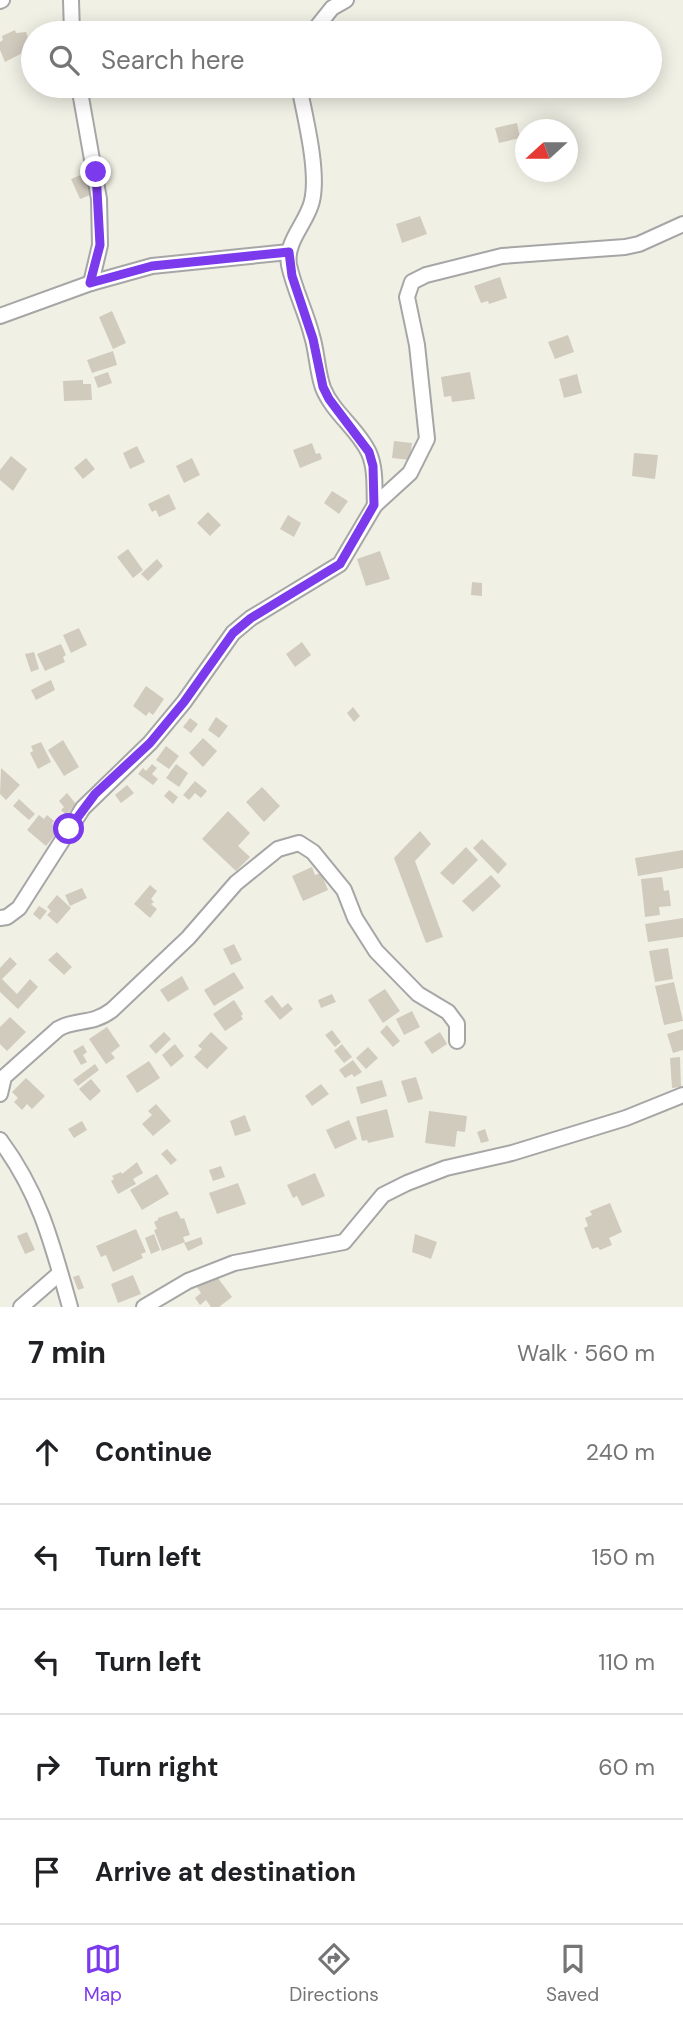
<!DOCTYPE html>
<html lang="en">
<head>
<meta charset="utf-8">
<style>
	:root { --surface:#fff; --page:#f2f2f2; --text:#202124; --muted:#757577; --line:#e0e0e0; --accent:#7c3aed }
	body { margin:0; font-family:"DM Sans",sans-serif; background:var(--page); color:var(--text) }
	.compass { position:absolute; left:515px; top:119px; width:63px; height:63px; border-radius:50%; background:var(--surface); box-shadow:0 4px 18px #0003; rotate:249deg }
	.stop { position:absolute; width:21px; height:21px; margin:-16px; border:5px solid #7c3aed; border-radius:50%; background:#fff }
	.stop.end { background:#7c3aed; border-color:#fff; box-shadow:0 2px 7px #0008 }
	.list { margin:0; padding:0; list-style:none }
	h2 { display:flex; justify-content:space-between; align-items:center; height:91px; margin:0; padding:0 28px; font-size:30px }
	h2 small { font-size:23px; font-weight:400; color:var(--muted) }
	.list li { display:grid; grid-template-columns:46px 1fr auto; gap:21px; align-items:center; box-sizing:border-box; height:105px; padding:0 28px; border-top:2px solid var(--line) }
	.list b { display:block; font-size:26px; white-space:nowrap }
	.list em { font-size:23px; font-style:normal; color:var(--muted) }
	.icon { flex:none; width:38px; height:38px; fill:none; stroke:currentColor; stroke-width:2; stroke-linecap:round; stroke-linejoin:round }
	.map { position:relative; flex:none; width:683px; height:1307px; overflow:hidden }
	.search { position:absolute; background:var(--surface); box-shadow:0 4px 18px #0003; left:21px; right:21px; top:21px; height:77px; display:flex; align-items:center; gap:18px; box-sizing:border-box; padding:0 24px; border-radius:38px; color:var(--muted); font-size:26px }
	.sheet { height:616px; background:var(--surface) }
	nav { display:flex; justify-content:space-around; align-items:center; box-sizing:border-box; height:98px; border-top:2px solid var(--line); background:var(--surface); font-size:19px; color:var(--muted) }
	nav a { display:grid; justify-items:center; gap:4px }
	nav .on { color:var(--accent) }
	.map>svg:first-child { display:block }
</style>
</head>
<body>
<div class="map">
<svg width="683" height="1307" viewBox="0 0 683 1307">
	<rect width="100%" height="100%" fill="#f1f0e5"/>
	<!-- building -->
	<g fill="#d1cbbe">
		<path d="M15,30L16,33L26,32L32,48L5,62L0,50V42L3,40L2,36Z"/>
		<path d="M517,123L520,138L499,143L495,128Z"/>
		<path d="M83,174L84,177L91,175L96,186L88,189L90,195L80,199L71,179Z"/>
		<path d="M420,216L427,234L402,243L396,224Z"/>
		<path d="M500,277L507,298L489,304L488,301L481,303L474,286Z"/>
		<path d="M112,311L126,343L113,349L99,317Z"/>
		<path d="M568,335L574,352L555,359L548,342Z"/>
		<path d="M113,351L117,365L92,373L87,360Z"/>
		<path d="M108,372L112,383L98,388L94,377Z"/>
		<path d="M470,372L475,399L452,402L451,396L444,397L441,377Z"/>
		<path d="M577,374L582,393L564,398L559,379Z"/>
		<path d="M83,380V384H91L92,400L64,401L63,381Z"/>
		<path d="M394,441L412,443L410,460L392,458Z"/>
		<path d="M312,443L316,454L320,453L322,459L300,468L293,450Z"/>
		<path d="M137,446L145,462L130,469L123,453Z"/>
		<path d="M634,453L658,455L655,479L632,476Z"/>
		<path d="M11,456L27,469L13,491L0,480V470Z"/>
		<path d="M86,458L95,469L83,479L74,468Z"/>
		<path d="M192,458L200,475L184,483L176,466Z"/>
		<path d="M332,491L348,501L339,514L324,503Z"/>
		<path d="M169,494L176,509L159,517L156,510L152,512L148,504Z"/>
		<path d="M208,512L221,525L210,536L197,523Z"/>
		<path d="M288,515L301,523L294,537L280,529Z"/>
		<path d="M128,549L143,570L133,578L117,557Z"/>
		<path d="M380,551L390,579L366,586L357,559Z"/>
		<path d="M157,559L163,566L148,581L141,574Z"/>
		<path d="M472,582L482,583V596L471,595Z"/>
		<path d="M79,628L87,645L71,653L63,635Z"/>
		<path d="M302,642L311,655L295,667L286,654Z"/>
		<path d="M61,644L66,655L63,657L65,662L45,671L37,654Z"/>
		<path d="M34,652L39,669L31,672L25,654Z"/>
		<path d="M51,680L55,690L36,700L31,690Z"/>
		<path d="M146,686L164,699L153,715L149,712L146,716L133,706Z"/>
		<path d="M353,707L360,716L354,722L347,713Z"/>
		<path d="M216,717L228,726L219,738L208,730Z"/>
		<path d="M190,718L198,724L191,733L183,727Z"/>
		<path d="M203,738L217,751L203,767L189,753Z"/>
		<path d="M63,740L79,767L64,776L48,750Z"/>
		<path d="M41,742L51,762L38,769L30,753L33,751L31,746Z"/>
		<path d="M166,746L179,756L169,769L156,760Z"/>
		<path d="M152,764L157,768L152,774L158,779L153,785L138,774L143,768L146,771Z"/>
		<path d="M176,764L188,773L179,787L166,778Z"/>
		<path d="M1,768L20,785L6,800L0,794Z"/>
		<path d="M195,781L207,791L201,798L195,793L189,800L183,795Z"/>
		<path d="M127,785L134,793L121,803L115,795Z"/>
		<path d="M262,787L280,806L264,822L246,802Z"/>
		<path d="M169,790L178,797L173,804L164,796Z"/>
		<path d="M67,793L76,804L66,815L61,810L64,807L59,801Z"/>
		<path d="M19,799L35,814L29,820L13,806Z"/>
		<path d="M228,811L250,833L238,846L250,857L236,871L202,839Z"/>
		<path d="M39,815L44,819L47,815L54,821L52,824L59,830L46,846L27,830Z"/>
		<path d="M420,831L431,844L415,861L443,937L426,943L394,858Z"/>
		<path d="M482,839L507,864L498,874L473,848Z"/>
		<path d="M466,847L478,860L453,885L440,873Z"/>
		<path d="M683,850V868L638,876L635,858Z"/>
		<path d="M312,867L315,875L321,873L328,890L303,901L292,876Z"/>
		<path d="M491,875L501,886L473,912L462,901Z"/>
		<path d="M662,877L664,891L669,890L671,906L659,907L660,915L645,917L641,879Z"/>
		<path d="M150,885L157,891L151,899L154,902L151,904L157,909L150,918L134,904Z"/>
		<path d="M82,888L87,898L70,906L65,895Z"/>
		<path d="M57,895L71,908L57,924L47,915L51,911L47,907Z"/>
		<path d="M39,906L47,911L40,920L33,914Z"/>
		<path d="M683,918V937L648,942L645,924Z"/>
		<path d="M234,944L242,960L231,965L223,949Z"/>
		<path d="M668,948L673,979L655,982L649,951Z"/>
		<path d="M57,952L72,967L64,975L48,960Z"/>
		<path d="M10,957L17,964L2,979L17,994L30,979L38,987L18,1009L0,992V968Z"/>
		<path d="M234,972L244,988L214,1006L204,990Z"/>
		<path d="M182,976L189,989L168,1002L160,990Z"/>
		<path d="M674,982L683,1021L664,1025L655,986Z"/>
		<path d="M385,989L400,1011L383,1023L368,1000Z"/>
		<path d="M332,994L336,1002L321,1008L318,1000Z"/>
		<path d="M272,995L282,1008L288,1003L293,1009L280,1020L264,1001Z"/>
		<path d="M234,1000L243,1014L241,1016L243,1019L225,1031L213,1014Z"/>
		<path d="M412,1011L420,1027L404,1035L396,1019Z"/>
		<path d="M10,1017L26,1032L7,1051L0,1044V1027Z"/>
		<path d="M387,1025L400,1041L393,1047L380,1032Z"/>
		<path d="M107,1027L120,1046L111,1053L115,1058L106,1064L89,1039Z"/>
		<path d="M683,1029V1050L673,1053L667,1034Z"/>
		<path d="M332,1030L341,1042L335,1047L325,1035Z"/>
		<path d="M164,1032L171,1039L156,1054L149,1046Z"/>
		<path d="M211,1032L228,1048L207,1069L194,1057L202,1049L198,1046Z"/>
		<path d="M440,1032L447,1044L432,1054L424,1042Z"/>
		<path d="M175,1044L184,1056L171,1067L162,1055Z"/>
		<path d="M342,1044L352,1057L344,1063L334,1051Z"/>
		<path d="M83,1045L87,1052L83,1055L87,1062L81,1065L73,1051Z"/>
		<path d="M368,1047L378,1058L366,1069L356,1058Z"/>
		<path d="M680,1057L681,1087L672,1088L670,1058Z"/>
		<path d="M353,1060L362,1072L354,1077L352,1074L345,1078L339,1070Z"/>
		<path d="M149,1061L160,1078L137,1093L126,1076Z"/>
		<path d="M95,1064L99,1070L78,1086L73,1080Z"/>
		<path d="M416,1077L423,1099L408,1103L401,1081Z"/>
		<path d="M26,1078L45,1096L32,1109L27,1104L22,1110L14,1102L18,1098L12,1092Z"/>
		<path d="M91,1079L101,1091L90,1101L79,1089Z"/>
		<path d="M382,1080L387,1096L361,1104L356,1087Z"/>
		<path d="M321,1084L329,1094L312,1106L305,1096Z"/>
		<path d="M156,1104L171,1121L153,1136L142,1124L152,1115L148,1111Z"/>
		<path d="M387,1109L394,1137L368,1143L367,1140L362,1141L356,1117Z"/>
		<path d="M429,1111L467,1116L465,1132L457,1131L455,1147L425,1143Z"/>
		<path d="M245,1115L251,1131L235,1136L230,1121Z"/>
		<path d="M349,1120L357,1139L335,1149L326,1130Z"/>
		<path d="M82,1121L87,1130L74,1138L68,1129Z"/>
		<path d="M485,1129L489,1141L481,1143L477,1132Z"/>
		<path d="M167,1149L177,1160L171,1165L161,1154Z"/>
		<path d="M137,1162L143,1173L133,1179L136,1184L118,1194L111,1181L114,1179L112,1176L121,1172L122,1174Z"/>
		<path d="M221,1166L225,1177L213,1181L209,1170Z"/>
		<path d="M315,1173L325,1196L302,1206L297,1196L293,1198L287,1185Z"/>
		<path d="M157,1174L169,1194L142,1210L130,1190Z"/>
		<path d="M238,1183L246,1204L217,1214L209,1193Z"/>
		<path d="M610,1203L622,1232L609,1238L612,1245L600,1250L598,1247L592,1249L584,1228L588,1226L585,1218L592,1215L590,1211Z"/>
		<path d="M177,1211L181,1219L184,1218L190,1235L183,1237L185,1242L162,1251L154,1230L157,1229L154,1222L158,1220V1218Z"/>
		<path d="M136,1229L146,1252L141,1254L143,1258L113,1272L106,1255L101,1257L96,1246Z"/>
		<path d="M27,1232L35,1250L25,1254L17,1236Z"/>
		<path d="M154,1234L160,1250L151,1254L145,1238Z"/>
		<path d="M415,1234L437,1242L431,1259L412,1252Z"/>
		<path d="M201,1237L203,1244L188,1251L184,1243Z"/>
		<path d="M215,1274L232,1297L219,1307H211L206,1300L200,1305L195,1298L201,1293L197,1287Z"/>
		<path d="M79,1275L84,1288L78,1290L73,1277Z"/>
		<path d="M133,1275L141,1294L118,1303L111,1284Z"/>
	</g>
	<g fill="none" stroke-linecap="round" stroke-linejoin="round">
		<defs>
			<g id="street">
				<path d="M71,0L72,33"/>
				<path d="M0,1L2,0"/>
				<path d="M312,33L332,8L346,0"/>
				<path d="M79,86L99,199L100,245L91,283"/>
				<path d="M299,86C305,117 319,171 312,201C307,223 285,241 289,265C294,289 306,312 312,336C317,352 317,371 323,388C333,413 358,429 369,453C376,469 374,488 375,505"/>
				<path d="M0,316L91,283L152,266L289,252"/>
				<path d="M0,918L7,917L19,908L83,808L150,743L184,702L233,633L251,618L340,564L375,505L410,473L427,439L417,345L407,297L412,282L426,275L502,256L625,247L639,244L683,224"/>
				<path d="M0,1094L4,1077L58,1029C76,1018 91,1026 112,1010L188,938L236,883L278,849L299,843L313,852L344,890L355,918L376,951L418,994L448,1012L457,1024V1041"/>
				<path d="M0,1140C40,1194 52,1243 70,1307"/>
				<path d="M21,1307L60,1273"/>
				<path d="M144,1307L188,1281L234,1263L344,1242L383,1195L407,1183L446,1168L512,1153L626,1118L683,1095"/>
			</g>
		</defs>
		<!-- street casing -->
		<use href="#street" stroke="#a6a6a6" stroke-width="18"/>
		<!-- street -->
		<use href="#street" stroke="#fff" stroke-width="14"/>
	</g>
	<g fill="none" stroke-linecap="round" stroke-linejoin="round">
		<!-- route -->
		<path stroke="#7c3aed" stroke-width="9" d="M69,829L95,794L150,743L184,702L233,633L251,618L340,564L374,505L373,466L369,452L329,399L323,387L313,339L292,276L289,252L152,266L90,283L100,245L96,172"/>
	</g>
</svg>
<svg class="compass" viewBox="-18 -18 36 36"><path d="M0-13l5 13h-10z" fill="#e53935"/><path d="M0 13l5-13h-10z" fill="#757577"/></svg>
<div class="stop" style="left:69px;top:829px"></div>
<div class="stop end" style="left:96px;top:172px"></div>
<div class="search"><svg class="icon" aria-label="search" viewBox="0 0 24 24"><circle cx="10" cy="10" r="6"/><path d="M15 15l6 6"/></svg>Search here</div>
</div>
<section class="sheet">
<h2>7 min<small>Walk · 560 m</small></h2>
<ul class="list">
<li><svg class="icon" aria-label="ahead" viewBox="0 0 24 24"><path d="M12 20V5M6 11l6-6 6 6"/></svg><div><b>Continue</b></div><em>240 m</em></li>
<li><svg class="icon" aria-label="left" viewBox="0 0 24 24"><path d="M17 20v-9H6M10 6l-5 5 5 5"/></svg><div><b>Turn left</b></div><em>150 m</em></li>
<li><svg class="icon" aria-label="left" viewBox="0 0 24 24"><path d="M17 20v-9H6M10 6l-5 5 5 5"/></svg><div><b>Turn left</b></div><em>110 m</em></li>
<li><svg class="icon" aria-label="right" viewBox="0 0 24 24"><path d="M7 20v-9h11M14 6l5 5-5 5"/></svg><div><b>Turn right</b></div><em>60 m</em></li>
<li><svg class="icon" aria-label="arrive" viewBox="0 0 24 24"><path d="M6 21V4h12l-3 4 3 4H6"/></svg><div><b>Arrive at destination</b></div></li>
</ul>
</section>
<nav>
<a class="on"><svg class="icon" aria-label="map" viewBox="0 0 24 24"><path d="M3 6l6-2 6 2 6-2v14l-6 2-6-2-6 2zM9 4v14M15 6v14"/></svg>Map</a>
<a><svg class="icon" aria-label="directions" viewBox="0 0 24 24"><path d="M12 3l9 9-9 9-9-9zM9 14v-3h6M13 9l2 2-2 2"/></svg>Directions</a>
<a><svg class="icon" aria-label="saved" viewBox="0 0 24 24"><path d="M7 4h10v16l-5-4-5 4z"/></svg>Saved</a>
</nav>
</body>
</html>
